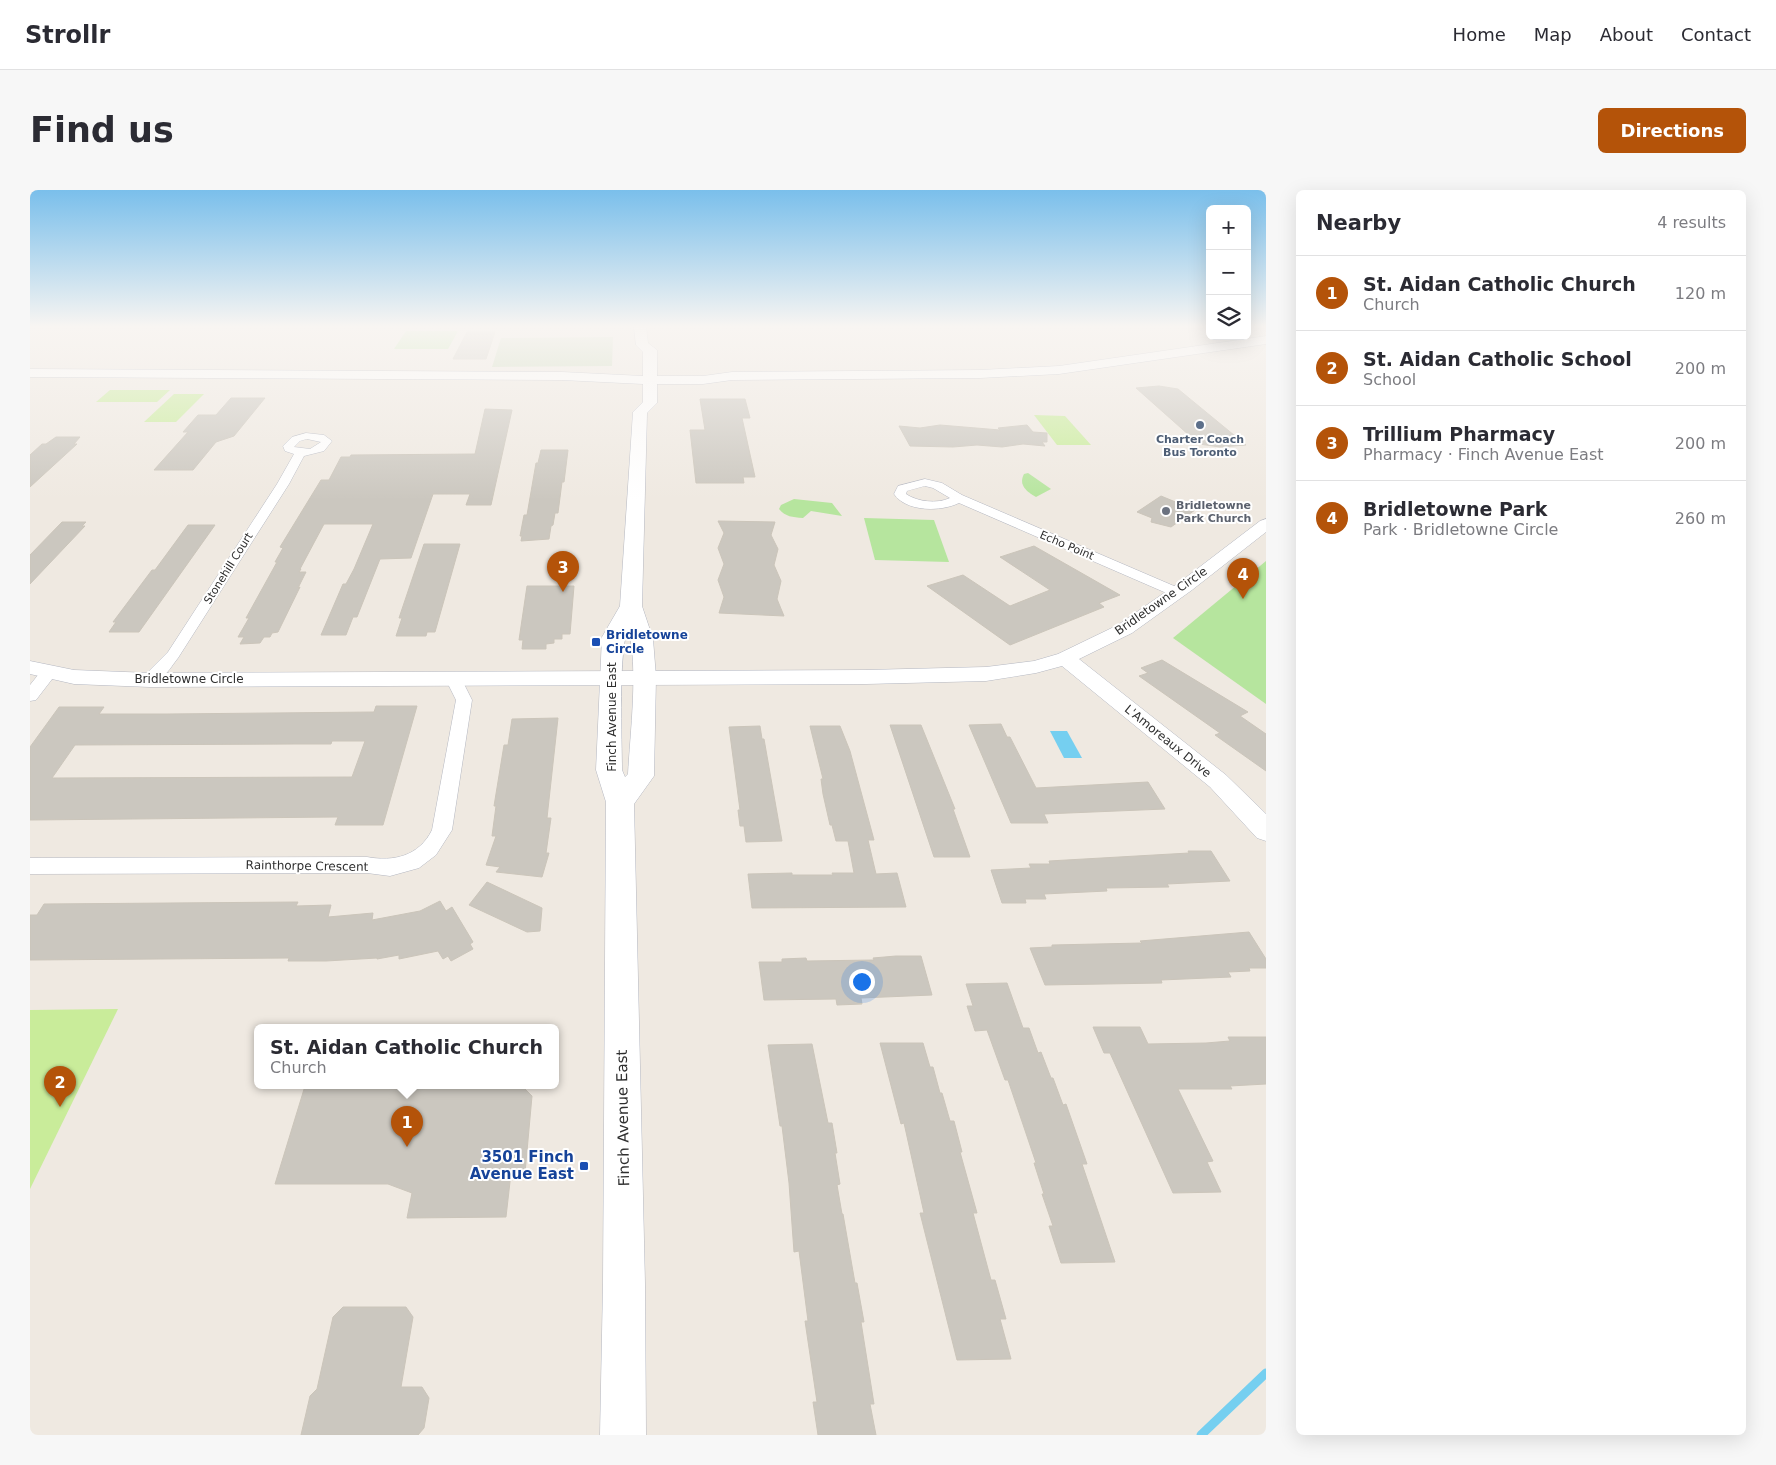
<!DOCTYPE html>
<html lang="en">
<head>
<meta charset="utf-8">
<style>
	:root { --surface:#fff; --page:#f7f7f7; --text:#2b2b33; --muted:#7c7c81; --line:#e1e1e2; --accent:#b45309 }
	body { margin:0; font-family:"DejaVu Sans",sans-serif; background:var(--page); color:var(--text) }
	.controls { position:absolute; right:15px; top:15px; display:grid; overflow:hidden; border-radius:8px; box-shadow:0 5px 20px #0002 }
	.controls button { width:45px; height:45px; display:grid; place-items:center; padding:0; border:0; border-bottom:1px solid var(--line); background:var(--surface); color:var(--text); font:25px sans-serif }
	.you { position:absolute; left:831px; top:791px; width:18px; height:18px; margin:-12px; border:4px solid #fff; border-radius:50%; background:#1a73e8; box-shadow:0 0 0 8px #1a73e833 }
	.badge { display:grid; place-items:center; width:32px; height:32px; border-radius:50%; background:var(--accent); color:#fff; font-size:16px; font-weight:700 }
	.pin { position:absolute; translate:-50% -41px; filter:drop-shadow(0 1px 2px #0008) }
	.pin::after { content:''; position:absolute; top:26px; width:18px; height:15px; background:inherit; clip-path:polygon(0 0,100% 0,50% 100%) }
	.popup { position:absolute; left:224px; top:834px; width:305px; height:65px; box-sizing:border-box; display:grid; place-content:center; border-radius:8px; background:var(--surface); filter:drop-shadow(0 1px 4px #0005); font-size:16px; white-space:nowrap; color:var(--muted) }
	.popup b { font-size:19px; color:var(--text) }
	.popup::after { content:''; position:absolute; left:50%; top:100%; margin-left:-10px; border:10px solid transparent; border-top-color:var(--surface) }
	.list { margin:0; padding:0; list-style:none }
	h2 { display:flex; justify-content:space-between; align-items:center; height:65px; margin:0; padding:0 20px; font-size:21px }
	h2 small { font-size:16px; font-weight:400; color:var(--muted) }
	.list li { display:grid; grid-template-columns:32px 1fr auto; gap:15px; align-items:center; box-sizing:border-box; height:75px; padding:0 20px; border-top:1px solid var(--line) }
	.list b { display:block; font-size:19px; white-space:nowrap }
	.list p { margin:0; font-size:16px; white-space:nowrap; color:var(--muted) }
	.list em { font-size:16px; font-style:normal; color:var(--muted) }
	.icon { flex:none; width:28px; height:28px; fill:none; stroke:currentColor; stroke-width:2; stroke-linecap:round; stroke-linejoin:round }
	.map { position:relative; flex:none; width:1236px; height:1245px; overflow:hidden; border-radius:8px }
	header { display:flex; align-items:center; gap:30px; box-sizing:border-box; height:70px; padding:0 25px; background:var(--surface); border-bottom:1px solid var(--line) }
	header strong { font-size:24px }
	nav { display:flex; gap:28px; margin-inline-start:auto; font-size:18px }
	.intro { display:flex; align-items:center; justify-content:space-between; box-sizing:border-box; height:120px; padding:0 30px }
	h1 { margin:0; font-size:35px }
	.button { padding:12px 22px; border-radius:8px; background:var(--accent); color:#fff; font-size:18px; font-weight:700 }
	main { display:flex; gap:30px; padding:0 30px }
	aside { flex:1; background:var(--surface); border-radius:8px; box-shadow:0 5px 20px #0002 }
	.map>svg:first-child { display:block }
</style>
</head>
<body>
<header>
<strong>Strollr</strong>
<nav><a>Home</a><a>Map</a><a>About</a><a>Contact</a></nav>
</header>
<div class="intro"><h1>Find us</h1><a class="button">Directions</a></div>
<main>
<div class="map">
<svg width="1236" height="1245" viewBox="0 0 1236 1245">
	<rect width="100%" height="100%" fill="#efe9e1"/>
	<!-- green -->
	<g fill="#b6e59e">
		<path d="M376,141H428L418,159H364Z"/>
		<path d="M998,283L1021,299L1006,307C997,302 988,295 994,284Z"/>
		<path d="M764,309L802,313L812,326L781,321L773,328C762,327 756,327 749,319L751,315Z"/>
		<path d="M834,328L904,330L919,372L845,370Z"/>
		<path d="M1236,371V514L1143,448Z"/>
	</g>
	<!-- cemetery -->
	<path fill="#c8d9b8" d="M583,147L582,176L462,177L471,148Z"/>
	<!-- pitch -->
	<g fill="#c9ec9a">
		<path d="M80,200H140L127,212H66Z"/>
		<path d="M144,204H174L146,232H114Z"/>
		<path d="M1004,225L1035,226L1061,255H1027Z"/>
		<path d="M88,819L0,999V820Z"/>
	</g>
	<!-- water -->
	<path fill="#75cff0" d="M1020,541H1037L1052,568H1034Z"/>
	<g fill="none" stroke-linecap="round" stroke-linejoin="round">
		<!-- stream -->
		<path stroke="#75cff0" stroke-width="9" d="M1171,1245L1236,1183"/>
	</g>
	<!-- building -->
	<g fill="#cbc7bf" stroke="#cbc5ba" fill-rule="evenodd">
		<path d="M437,142H465L456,169H423Z"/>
		<path d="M1129,196L1148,199L1216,255L1190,257L1169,254L1106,198Z"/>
		<path d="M201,208H235L204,246L186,252L163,280H124L158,242H153L168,225H186Z"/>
		<path d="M670,209H715L720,228H712L725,287H713L714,293H666L660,240H675Z"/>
		<path d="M455,219L482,220L461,315H436L440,304H403L381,368L350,369L327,427H323L316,445H291L313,394H316L324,379L343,334H294L270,379H271L269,382H276L268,398L270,397L248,442L242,443L240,447H234L230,453L210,454L214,447H208L219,428H216L247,372H245L253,358L250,357L291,290H299L311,267H320L321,265L445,264Z"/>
		<path d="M910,235L970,240L968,238L997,235L1003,242L1017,243V252H1012L1015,256L993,254L972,257L947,255L923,257L880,256L869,236L890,238Z"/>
		<path d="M26,247H50L44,254H47L0,297V265L12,254H16Z"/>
		<path d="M511,260H538L534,292H532L528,323H525L523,335L521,336L519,349L491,351L492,346H490L494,325H497L506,273H508Z"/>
		<path d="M1131,306L1165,320L1141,337L1121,332L1122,328L1107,322Z"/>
		<path d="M688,331L745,332L741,345L748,359L744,375L751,391L747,409L754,426L689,423L694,407L688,390L694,374L688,358L694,343Z"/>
		<path d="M32,332H56L52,336H55L0,394V365Z"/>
		<path d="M158,335H185L109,442H79L86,432H83L122,380H125Z"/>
		<path d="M394,354H430L405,442H397L396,446H366L372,428H369Z"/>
		<path d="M1004,356L1090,405L1069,413L1074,417L980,455L897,396L933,385L980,416L1020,400L970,367Z"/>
		<path d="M497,396H544L540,444H532V449H524V453L516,454V459H492L493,450H489Z"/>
		<path d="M1132,470L1218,522L1210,526L1236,544V581L1185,545L1190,543L1109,486L1118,483L1111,478Z"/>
		<path d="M346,516H387L353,635H305L308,627L0,630V557L29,517H74L69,524H137L344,522ZM302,551H335L322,587L22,588L45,555L265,554H301Z"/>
		<path d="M528,528L517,628H521L516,663H519L512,687L466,682L470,677L456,675L466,646H462L466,616H464L474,555H478L482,529Z"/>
		<path d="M971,534L977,547H980L1006,598L1118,592L1135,619L1014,624L1018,633H981L939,535Z"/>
		<path d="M860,535H891L925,619H923L940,667H904Z"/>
		<path d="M730,536L732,549H734L752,651L716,652L714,636H710L708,620H710L699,537Z"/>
		<path d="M780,536H810L820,561L844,650H838L846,684L867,683L876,717L722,718L718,684L762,683V685H803L802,683H824L818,651H806L802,635H800L793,604L791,589H793Z"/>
		<path d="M1158,661H1181L1200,691L1137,694L1139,697L1076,698L1077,701L1014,704L1016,709H995L996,713H972L961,680L1001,678L999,674H1020L1019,671L1159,663Z"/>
		<path d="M457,692L512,718L510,741L497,742L439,715Z"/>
		<path d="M410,711L416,721L422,717L443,752L440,754L443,759L421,771L418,766L413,769L408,761L369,769V765L347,769V768L296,771H258L259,768L0,770V725H7L14,714L268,712L266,716L301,715L298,727L343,723L342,730L390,721Z"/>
		<path d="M1219,742L1236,769V778H1219L1220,781L1198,782L1201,787L1131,790L1132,793L1015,795L1000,758L1022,757V755L1112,753L1110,751Z"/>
		<path d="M866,766H891L902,805L831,808L832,814L807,815L806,809L734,810L729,772H752V769L776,768L777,771L844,770L843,768Z"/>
		<path d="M977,793L993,838H999L1008,863L1011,862L1021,888H1023L1033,915L1036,914L1057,974H1052L1085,1072L1031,1073L1019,1036H1023L1012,1004H1014L1004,973H1006L978,890H975L957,840L945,841L937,816H943L936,794Z"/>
		<path d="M1063,837H1110L1118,854L1176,853L1200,851L1198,847H1236V894L1200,896L1202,899H1148L1183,971L1177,972L1191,1002L1143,1003L1080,863H1074Z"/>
		<path d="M850,853H893L900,877H903L910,903H912L920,931H924L932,962H930L947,1023H943L961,1090H965L976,1129H970L981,1169L927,1170L890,1023H894L874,933L871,934Z"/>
		<path d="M782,854L798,933H802L807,963H805L810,994L807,995L812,1024H813L825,1093H827L834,1132H831L844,1214H840L846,1245H788L783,1212H787L775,1131H778L769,1061L764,1062L759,993L752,936H750L738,855Z"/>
		<path d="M275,896H492L502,906L495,983H481L476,1027L377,1028L382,1003L358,994H245Z"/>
		<path d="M313,1117H376L383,1127L371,1197H392L399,1208L394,1238L388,1245H271L280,1206L287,1199L303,1127Z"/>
	</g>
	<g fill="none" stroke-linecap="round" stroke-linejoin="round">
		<defs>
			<g id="minor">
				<path d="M276,243L294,245L302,251L294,261L274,266L259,294L148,468C140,478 129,498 114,494L112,490L114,486L138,462L247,294L264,264L255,261L253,256L262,247ZM277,249L291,252L280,259L264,257L270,251Z"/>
				<path d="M895,289L912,293L932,305L1151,399L1153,402L1146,406L1141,405L929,313C911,322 876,322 864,304L868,296ZM895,296L903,298L920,308C907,314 888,312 876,304L877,301Z"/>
				<path d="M18,479L24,480L26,484L6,510L0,511V495L12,480Z"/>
				<path d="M423,483L429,484L442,510L422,640L406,665L389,678L360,686L337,683L0,684V668L337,667C364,672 389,666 402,640L426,510L415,488L417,484Z"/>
			</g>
			<path id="tertiary" d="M1236,329V342L1162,400L1102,443L1049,469L1196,585L1236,624V651L1227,648L1180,597L1032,476L1006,483L956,491L836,494L120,497L44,494L0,484V471L44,480L120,483L836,480L956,477L1004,471L1028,464L1088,435L1150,392L1230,331Z"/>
			<path id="secondary" d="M604,136H616L618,153L627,160V186H673L702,182L950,180L1029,176L1236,146V154L1029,184L950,188L702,190L673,194H627V213L617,223L612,416L623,449L626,487L624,586L604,614L615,1094L616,1245H570L573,1094L576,612L566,580L572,447L590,416L603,222L613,212V194L532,190L0,187V179L532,182L613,186V162L606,155ZM598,440C609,474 600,545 598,584L595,587L592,580C592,553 588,458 598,440Z"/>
		</defs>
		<!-- minor casing -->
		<use href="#minor" stroke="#b4b7c1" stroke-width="1"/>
		<!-- tertiary casing -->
		<use href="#tertiary" stroke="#b4b7c1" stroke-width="1"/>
		<!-- secondary casing -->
		<use href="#secondary" stroke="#b4b7c1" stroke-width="1"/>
		<!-- minor -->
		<use href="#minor" fill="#fff" fill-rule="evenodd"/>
		<!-- tertiary -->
		<use href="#tertiary" fill="#fff" fill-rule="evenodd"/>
		<!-- secondary -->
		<use href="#secondary" fill="#fff" fill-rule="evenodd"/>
	</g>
	<!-- sky -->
	<linearGradient id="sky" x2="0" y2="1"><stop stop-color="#7abfeb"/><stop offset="0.44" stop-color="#f8f5f2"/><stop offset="1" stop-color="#f8f5f2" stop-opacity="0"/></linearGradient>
	<rect width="1236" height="310" fill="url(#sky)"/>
	<!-- markers -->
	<circle fill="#5c6f8a" stroke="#fff" stroke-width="2" cx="1170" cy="235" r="5"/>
	<circle fill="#6b7280" stroke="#fff" stroke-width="2" cx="1136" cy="321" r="5"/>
	<g fill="#1a4fb4" stroke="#fff" stroke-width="2">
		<rect x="561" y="447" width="10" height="10" rx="2.5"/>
		<rect x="549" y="971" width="10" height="10" rx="2.5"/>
	</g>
	<g text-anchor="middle" stroke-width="4" stroke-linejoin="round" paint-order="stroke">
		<!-- far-service labels -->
		<g font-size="11" font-weight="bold" fill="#4e5e75" stroke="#fff">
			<text x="1170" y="253">Charter Coach<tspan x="1170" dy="13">Bus Toronto</tspan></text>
		</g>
		<!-- far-worship labels -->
		<g font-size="11" font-weight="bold" fill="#5b616d" stroke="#fff" text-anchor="start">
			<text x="1146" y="319">Bridletowne<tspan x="1146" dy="13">Park Church</tspan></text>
		</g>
		<!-- far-street labels -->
		<g font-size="11" fill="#2e2e2e" stroke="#fff">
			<text transform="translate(1037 355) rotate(23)" y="4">Echo Point</text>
			<text transform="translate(198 378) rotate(-58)" y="4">Stonehill Court</text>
		</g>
		<!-- street labels -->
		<g font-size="12" fill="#2e2e2e" stroke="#fff">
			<text transform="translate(1131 411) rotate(-35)" y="4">Bridletowne Circle</text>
			<text x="159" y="493">Bridletowne Circle</text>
			<text transform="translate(582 527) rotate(-90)" y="4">Finch Avenue East</text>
			<text transform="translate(1138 551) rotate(39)" y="4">L'Amoreaux Drive</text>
			<text transform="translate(277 676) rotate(1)" y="4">Rainthorpe Crescent</text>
		</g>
		<!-- transit labels -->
		<g font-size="12" font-weight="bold" fill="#164399" stroke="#fff" text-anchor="start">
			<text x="576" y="449">Bridletowne<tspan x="576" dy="14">Circle</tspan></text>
		</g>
		<!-- near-street labels -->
		<g font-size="15" fill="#2e2e2e" stroke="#fff">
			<text transform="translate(593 928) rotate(-91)" y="5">Finch Avenue East</text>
		</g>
		<!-- near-transit labels -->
		<g font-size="15" font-weight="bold" fill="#164399" stroke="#fff" text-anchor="end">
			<text x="544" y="972">3501 Finch<tspan x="544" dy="17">Avenue East</tspan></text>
		</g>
	</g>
</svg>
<div class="controls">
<button>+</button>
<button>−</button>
<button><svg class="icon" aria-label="layers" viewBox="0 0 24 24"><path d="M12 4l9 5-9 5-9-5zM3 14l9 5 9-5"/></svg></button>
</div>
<div class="you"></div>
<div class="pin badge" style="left:377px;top:957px">1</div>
<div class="popup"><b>St. Aidan Catholic Church</b>Church</div>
<div class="pin badge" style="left:30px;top:917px">2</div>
<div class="pin badge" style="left:533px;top:402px">3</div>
<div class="pin badge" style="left:1213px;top:409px">4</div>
</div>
<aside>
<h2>Nearby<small>4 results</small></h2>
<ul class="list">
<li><span class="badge">1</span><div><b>St. Aidan Catholic Church</b><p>Church</p></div><em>120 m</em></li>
<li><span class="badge">2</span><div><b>St. Aidan Catholic School</b><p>School</p></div><em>200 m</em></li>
<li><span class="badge">3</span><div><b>Trillium Pharmacy</b><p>Pharmacy · Finch Avenue East</p></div><em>200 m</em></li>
<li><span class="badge">4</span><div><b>Bridletowne Park</b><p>Park · Bridletowne Circle</p></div><em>260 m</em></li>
</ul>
</aside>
</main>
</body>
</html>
